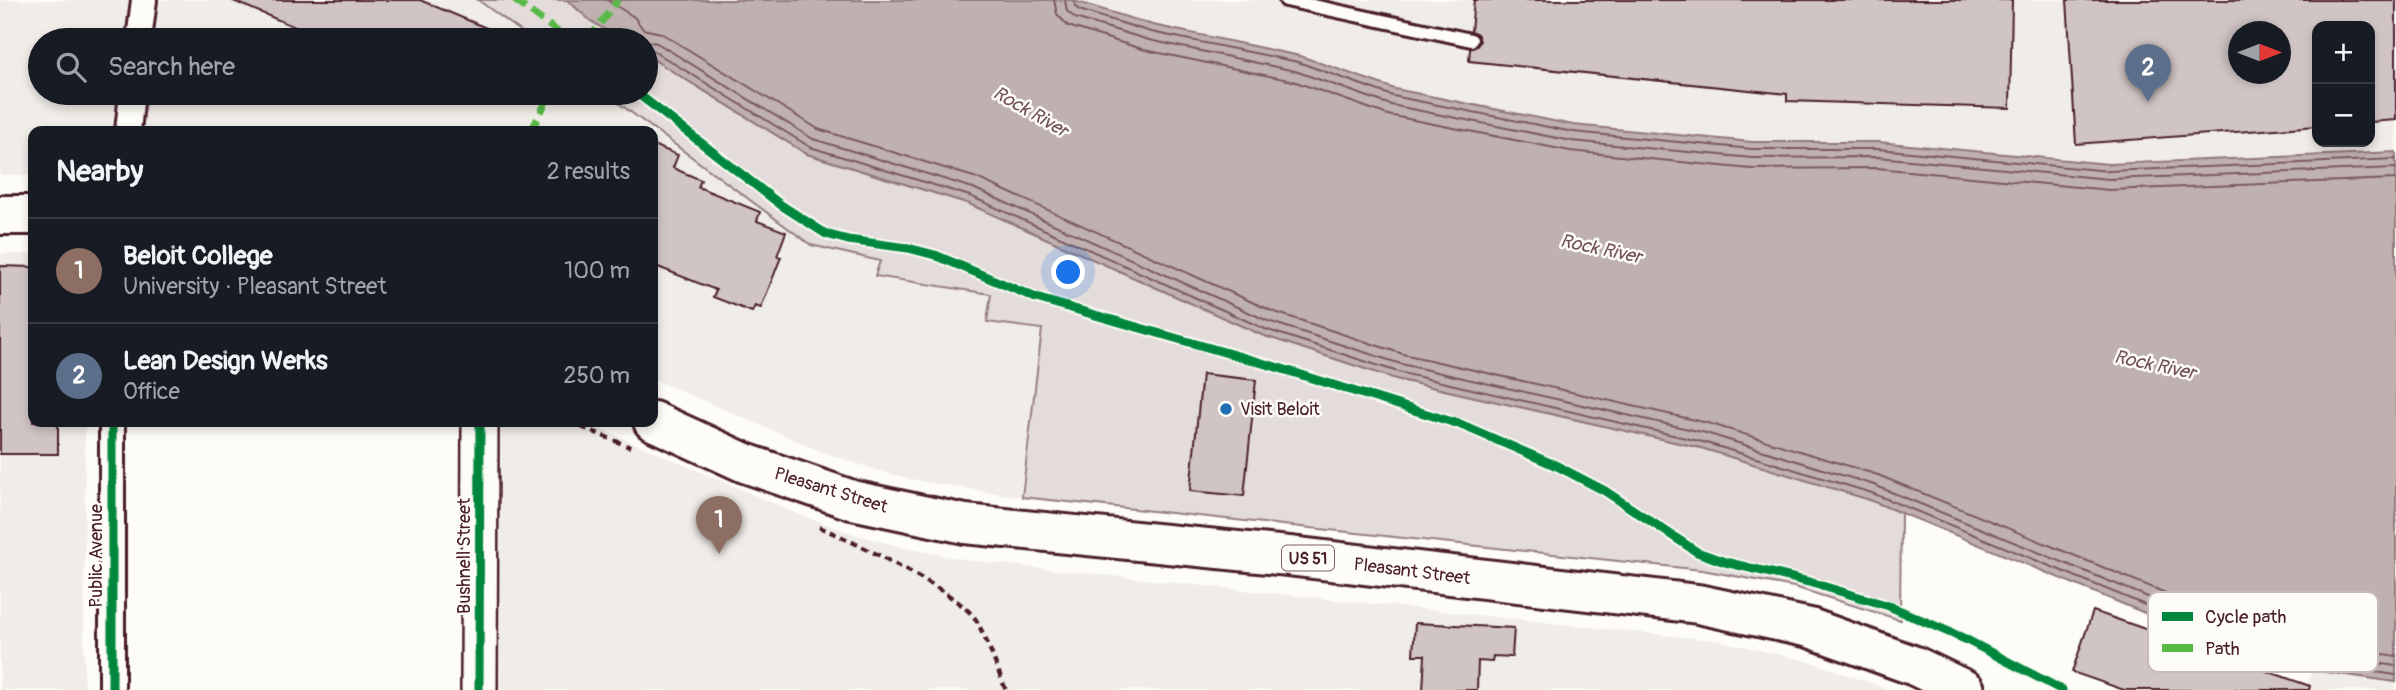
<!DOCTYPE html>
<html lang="en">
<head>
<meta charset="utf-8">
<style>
	:root { --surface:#171b24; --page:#20242c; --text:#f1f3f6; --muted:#9ea1a6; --line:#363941; --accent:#b45309 }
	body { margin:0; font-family:Pangolin,sans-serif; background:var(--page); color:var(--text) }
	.controls { position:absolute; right:21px; top:21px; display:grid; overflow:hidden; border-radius:14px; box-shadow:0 4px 10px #0003 }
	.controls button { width:63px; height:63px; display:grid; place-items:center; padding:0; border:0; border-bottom:2px solid var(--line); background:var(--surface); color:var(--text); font:35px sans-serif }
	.compass { position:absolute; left:2228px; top:21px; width:63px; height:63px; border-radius:50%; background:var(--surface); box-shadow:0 4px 10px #0003; rotate:90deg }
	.you { position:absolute; left:1069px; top:273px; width:24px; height:24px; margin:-18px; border:5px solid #fff; border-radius:50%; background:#1a73e8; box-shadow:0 0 0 10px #1a73e833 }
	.badge { display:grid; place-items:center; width:46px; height:46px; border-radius:50%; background:var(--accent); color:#fff; font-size:23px; font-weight:700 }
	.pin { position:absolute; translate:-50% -58px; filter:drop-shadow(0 2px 4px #0008) }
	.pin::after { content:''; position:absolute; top:37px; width:24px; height:21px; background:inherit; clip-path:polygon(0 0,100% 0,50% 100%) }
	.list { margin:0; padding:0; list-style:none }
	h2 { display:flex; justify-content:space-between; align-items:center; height:91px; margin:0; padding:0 28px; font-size:30px }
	h2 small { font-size:23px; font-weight:400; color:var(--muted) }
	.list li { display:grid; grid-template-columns:46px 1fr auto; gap:21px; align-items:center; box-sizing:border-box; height:105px; padding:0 28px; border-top:2px solid var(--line) }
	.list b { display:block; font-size:26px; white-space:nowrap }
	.list p { margin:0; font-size:23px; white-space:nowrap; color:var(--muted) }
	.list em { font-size:23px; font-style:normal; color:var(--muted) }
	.icon { flex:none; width:38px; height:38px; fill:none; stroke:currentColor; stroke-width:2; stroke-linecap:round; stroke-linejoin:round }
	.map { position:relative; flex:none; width:2396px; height:690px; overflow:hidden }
	.search { position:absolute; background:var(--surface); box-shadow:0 4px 10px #0003; left:28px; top:28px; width:630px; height:77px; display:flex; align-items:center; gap:18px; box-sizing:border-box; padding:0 24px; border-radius:38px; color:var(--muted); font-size:26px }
	.panel { position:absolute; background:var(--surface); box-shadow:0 4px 10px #0003; left:28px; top:126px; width:630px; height:301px; border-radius:14px }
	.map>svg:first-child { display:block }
</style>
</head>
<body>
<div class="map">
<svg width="2396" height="690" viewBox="0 0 2396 690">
	<rect width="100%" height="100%" fill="#fdfcf7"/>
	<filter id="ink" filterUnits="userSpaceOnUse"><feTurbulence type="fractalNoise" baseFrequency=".0143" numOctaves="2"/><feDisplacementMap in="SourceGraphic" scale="14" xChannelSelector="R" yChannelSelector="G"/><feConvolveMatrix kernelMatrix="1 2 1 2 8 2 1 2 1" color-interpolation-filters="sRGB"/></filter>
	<g filter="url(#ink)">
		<!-- built -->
		<g fill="#f0ece8" fill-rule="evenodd">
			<path d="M0,0H478L533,40H40V93H605L811,245L880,261L876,276L991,294L1042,329L1022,497L925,482L886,473L825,453L653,379V131H33V175H0Z"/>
			<path d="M1071,0H2396V175L2075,171L2073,160L1878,142H1752L1573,125L1395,89L1300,56L1153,25ZM2317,26H2370V142H2317ZM2238,32H2280V74H2238Z"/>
			<path d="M0,254H33V422H85L84,690H0Z"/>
			<path d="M501,422H586L797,514L857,535L905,548L972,561L1720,641L1811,662L1890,690H500Z"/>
			<path d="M2312,670L2396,682V690H2306Z"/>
		</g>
		<!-- green -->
		<g fill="#e3dcda" stroke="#967e82" stroke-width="2">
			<path d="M478,0H567L591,21L622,40H533Z"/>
			<path d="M646,55L807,154L967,203L1262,335L1396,379L1702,448L1870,500L1901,513L1900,620L1794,587L1702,570L1022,497L1042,329L987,322L991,294L875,276L880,261L811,245L605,93H646Z"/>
		</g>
		<!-- water -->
		<path fill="#c0b1b1" stroke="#91777b" stroke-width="2" d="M567,0H1071L1153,25L1300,56L1395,89L1573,125L1752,142H1878L2109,164L2396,152V682L2312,670L2208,639L1870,500L1701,448L1396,379L1262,335L967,203L807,154L646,55V40H622L591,21Z"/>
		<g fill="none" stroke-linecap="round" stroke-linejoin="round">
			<!-- shore -->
			<g stroke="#795961" stroke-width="2">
				<path d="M607,0L634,17L643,29L661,33L818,129L977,178L1272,311L1403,354L1708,423L1878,475L2217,614L2317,644L2396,656"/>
				<path d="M1054,0L1057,14L1068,26L1145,50L1293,81L1388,115L1570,151L1751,169L1877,168L2109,190L2396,179"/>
				<path d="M1065,0L1067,11L1075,18L1149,40L1295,71L1391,105L1572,141L1752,158L1878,157L2109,179L2396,168"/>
				<path d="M1074,0L1075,6L1079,10L1151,32L1298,62L1393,96L1573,132L1752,149H1878L2109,171L2396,159"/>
				<path d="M646,41L657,43L813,139L973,188L1268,321L1401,364L1706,433L1874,485L2214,624L2315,654L2396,666"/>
				<path d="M646,49L652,50L810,147L970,196L1265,329L1398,372L1703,442L1872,493L2211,632L2313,663L2396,675"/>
			</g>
		</g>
		<!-- building -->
		<g fill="#d0c5c4" stroke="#4a1f2b" stroke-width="2" fill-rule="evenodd">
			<path d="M231,0H420L515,40H326Z"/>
			<path d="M1474,0H2012L2010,108L1787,101V94L1469,61L1470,49L1477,46L1480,41L1477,34L1471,31Z"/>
			<path d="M2067,0H2396V120L2370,122V26H2317V126L2076,144ZM2238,32H2280V74H2238Z"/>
			<path d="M653,145L678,155L673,168L701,180L698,187L760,212L757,221L786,232L777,256L781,257L761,308L755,306L752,312L713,297L716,290L653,265Z"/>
			<path d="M0,266L33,267V422H58V454H0Z"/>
			<path d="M1202,374L1256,380L1244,496L1190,491Z"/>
			<path d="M2093,611L2310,686L2309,690H2124L2072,672Z"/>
			<path d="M1415,623L1514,628L1512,657L1493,656L1492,662L1478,661L1477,690H1423L1425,655H1413Z"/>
		</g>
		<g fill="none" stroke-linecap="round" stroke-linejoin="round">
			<defs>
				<path id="lane" d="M1286,0L1471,40"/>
				<g id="street">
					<path d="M139,40L144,0"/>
					<path d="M128,131L132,93"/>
					<path d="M112,690V422"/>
				</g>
				<path id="secondary" d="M479,690L480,422"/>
				<g id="primary">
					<path d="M0,215H33"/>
					<path d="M653,421L745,463L852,500L965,524L1289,556L1698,604L1810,628L1915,666L1965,690"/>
				</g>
			</defs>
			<!-- lane casing -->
			<use href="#lane" stroke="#4a1f2b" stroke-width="18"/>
			<!-- street casing -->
			<use href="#street" stroke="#4a1f2b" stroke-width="30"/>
			<!-- secondary casing -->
			<use href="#secondary" stroke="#4a1f2b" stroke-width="40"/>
			<!-- primary casing -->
			<use href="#primary" stroke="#4a1f2b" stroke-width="44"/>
			<!-- path -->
			<g stroke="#4a1f2b" stroke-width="4.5" stroke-dasharray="7 5" stroke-linecap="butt">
				<path d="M570,422L630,447"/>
				<path d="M819,527C851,540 960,593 976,620C988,641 996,667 1006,690"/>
			</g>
			<!-- lane -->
			<use href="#lane" stroke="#fdfcf7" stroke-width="12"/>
			<!-- street -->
			<use href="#street" stroke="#fdfcf7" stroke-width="24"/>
			<!-- secondary -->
			<use href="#secondary" stroke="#fdfcf7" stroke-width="35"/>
			<!-- primary -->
			<use href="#primary" stroke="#fdfcf7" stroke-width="38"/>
			<!-- quiet -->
			<g stroke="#58b947" stroke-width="7" stroke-dasharray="14 7" stroke-linecap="butt">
				<path d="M514,0L569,40"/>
				<path d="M588,40L618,0"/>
				<path d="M531,131L547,100L564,93"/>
			</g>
			<defs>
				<g id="cycleway">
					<path d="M637,93L781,205L826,234L848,240L908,248L935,255L1036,298L1276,367L1462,425L1557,466L1605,491L1697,552L1725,562L1809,582L1889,606L1965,639L2062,690"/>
					<path d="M112,690V422"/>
					<path d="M479,690L480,422"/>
				</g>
			</defs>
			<!-- cycleway casing -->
			<use href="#cycleway" stroke="#fdfcf7" stroke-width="13"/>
			<!-- cycleway -->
			<use href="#cycleway" stroke="#00873e" stroke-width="9"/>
		</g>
	</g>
	<!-- markers -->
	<circle fill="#1f6fb2" stroke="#fdfcf7" stroke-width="2.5" cx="1226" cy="409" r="7"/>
	<g text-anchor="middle" stroke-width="5" stroke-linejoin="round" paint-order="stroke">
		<!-- shield labels -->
		<rect fill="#fdfcf7" stroke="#806168" stroke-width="2" x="1282" y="545.5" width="52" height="25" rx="5"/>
		<g font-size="16" font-weight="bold" fill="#4a1f2b">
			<text x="1308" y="564">US 51</text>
		</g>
		<!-- poi labels -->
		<g font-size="18" fill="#4a1f2b" stroke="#fdfcf7" text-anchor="start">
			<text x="1240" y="415">Visit Beloit</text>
		</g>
		<!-- street labels -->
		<g font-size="18" fill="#4a1f2b" stroke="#fdfcf7">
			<text transform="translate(831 490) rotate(17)" y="6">Pleasant Street</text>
			<text transform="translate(96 556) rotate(-90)" y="6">Public Avenue</text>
			<text transform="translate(464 556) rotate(-90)" y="6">Bushnell Street</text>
			<text transform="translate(1412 571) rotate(7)" y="6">Pleasant Street</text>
		</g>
		<!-- water labels -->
		<g font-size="19" font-style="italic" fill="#73525a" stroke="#fdfcf7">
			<text transform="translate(1031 111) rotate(30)" y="7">Rock River</text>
			<text transform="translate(1601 248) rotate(12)" y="7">Rock River</text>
			<text transform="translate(2155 364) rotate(12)" y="7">Rock River</text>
		</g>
	</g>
	<!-- legend -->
	<rect x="2148" y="592" width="230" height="80" rx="10" fill="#fdfcf7" stroke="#c7baba" stroke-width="2"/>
	<rect x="2162" y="612" width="31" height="9" fill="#00873e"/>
	<rect x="2162" y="644" width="31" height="8" fill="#58b947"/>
	<g font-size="19" fill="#4a1f2b">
		<text x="2205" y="623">Cycle path</text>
		<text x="2205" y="655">Path</text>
	</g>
</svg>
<div class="controls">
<button>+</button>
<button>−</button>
</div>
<svg class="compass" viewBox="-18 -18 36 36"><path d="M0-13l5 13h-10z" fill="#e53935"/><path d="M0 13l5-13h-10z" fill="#9ea1a6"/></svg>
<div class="you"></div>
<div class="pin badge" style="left:719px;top:554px;background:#8d6e63">1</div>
<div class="pin badge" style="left:2148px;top:102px;background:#5c6f8a">2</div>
<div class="search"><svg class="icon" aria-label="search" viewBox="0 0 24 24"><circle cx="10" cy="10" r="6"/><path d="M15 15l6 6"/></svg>Search here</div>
<section class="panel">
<h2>Nearby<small>2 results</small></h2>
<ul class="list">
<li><span class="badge" style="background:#8d6e63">1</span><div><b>Beloit College</b><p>University · Pleasant Street</p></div><em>100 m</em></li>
<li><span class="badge" style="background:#5c6f8a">2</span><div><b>Lean Design Werks</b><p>Office</p></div><em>250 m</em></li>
</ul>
</section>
</div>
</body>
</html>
